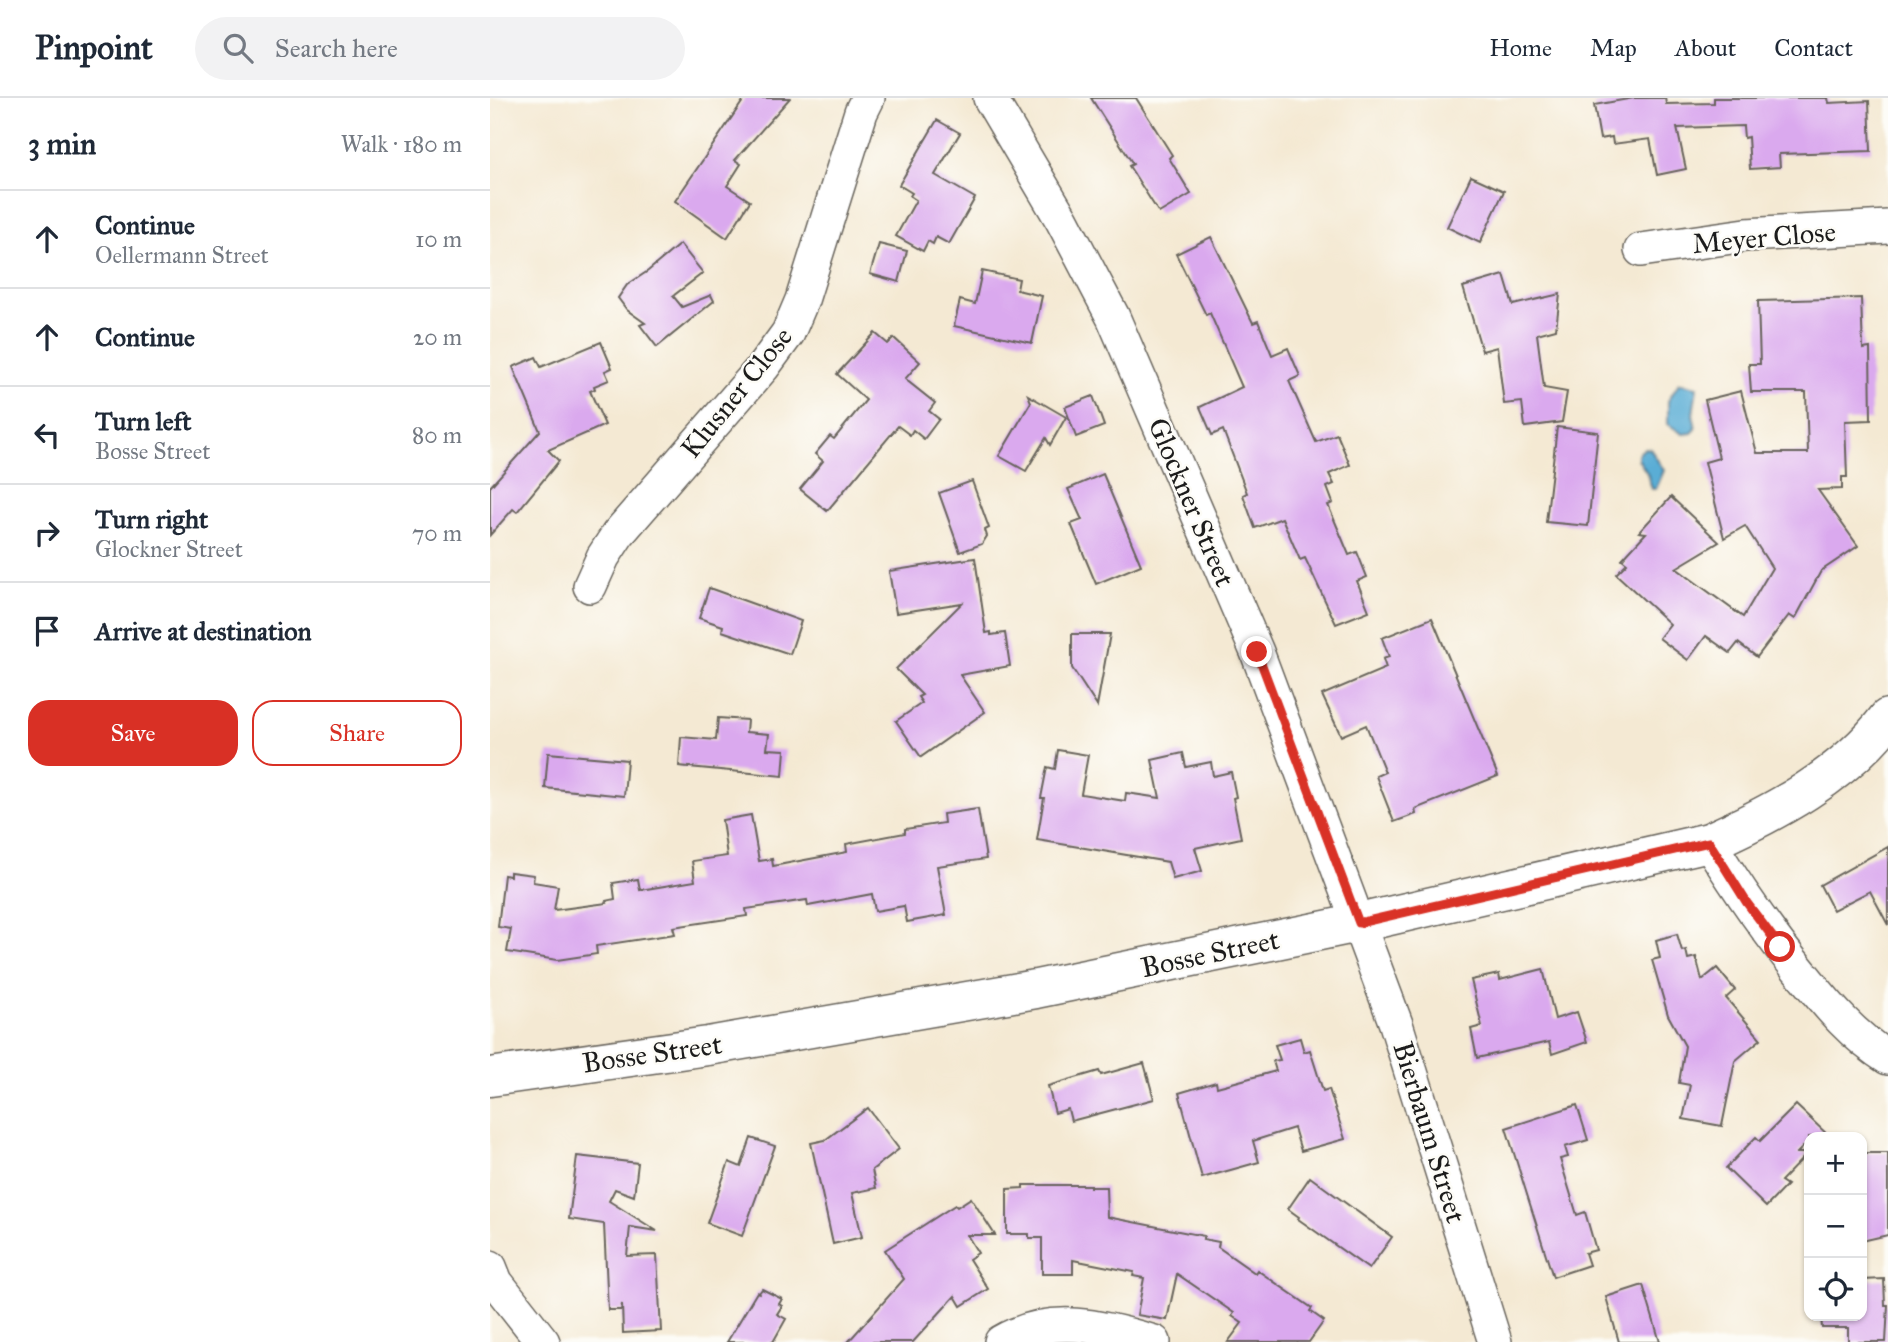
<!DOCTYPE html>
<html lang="en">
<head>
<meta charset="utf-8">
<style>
	:root { --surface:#fff; --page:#f2f2f3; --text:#1f2937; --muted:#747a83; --line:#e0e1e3; --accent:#d93025 }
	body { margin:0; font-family:"IM FELL Great Primer",serif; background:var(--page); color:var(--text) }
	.controls { position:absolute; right:21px; bottom:21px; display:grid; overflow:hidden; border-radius:14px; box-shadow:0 2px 5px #0004 }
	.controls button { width:63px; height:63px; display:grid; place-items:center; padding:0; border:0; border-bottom:2px solid var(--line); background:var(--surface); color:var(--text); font:35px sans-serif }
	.stop { position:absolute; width:21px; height:21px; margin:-16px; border:5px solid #d93025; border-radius:50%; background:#fff }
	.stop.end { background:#d93025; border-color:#fff; box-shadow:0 2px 7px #0008 }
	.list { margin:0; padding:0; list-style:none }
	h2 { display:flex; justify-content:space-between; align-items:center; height:91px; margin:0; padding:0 28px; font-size:30px }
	h2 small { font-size:23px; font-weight:400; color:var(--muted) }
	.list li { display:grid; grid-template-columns:46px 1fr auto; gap:21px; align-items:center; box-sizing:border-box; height:98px; padding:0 28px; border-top:2px solid var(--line) }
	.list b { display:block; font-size:26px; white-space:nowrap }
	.list p { margin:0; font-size:23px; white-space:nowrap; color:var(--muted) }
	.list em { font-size:23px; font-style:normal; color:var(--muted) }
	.actions { display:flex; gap:14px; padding:21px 28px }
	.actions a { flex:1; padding:16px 0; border:2px solid var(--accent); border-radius:21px; text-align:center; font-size:24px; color:var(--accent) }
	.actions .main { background:var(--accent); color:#fff }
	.icon { flex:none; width:38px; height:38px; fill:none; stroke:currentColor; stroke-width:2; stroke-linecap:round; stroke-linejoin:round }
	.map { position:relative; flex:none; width:1398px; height:1244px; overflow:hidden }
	header { display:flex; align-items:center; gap:42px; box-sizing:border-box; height:98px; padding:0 35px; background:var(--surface); border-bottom:2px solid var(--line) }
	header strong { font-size:33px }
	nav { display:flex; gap:38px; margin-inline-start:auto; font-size:24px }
	.search { width:490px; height:63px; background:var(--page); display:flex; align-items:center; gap:18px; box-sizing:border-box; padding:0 24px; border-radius:38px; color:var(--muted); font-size:26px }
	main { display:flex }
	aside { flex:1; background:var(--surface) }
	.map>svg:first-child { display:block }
</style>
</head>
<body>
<header>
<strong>Pinpoint</strong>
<div class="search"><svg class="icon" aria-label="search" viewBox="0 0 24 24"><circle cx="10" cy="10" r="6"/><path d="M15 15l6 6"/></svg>Search here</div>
<nav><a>Home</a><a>Map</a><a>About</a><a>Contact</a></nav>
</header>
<main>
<aside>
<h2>3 min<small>Walk · 180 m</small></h2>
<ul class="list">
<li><svg class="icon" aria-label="ahead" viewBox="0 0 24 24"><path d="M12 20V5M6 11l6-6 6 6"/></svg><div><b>Continue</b><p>Oellermann Street</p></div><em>10 m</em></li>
<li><svg class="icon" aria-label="ahead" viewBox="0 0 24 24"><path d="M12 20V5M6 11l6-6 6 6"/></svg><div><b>Continue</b></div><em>20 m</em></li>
<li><svg class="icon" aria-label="left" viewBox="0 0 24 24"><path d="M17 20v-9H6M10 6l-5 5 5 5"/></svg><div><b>Turn left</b><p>Bosse Street</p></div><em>80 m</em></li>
<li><svg class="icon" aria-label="right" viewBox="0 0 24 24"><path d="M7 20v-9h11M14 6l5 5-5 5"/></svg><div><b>Turn right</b><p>Glockner Street</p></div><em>70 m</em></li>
<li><svg class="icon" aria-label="arrive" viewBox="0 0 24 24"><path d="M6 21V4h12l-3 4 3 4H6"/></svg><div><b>Arrive at destination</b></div></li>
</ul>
<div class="actions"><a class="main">Save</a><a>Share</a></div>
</aside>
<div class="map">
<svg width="1398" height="1244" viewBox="0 0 1398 1244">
	<rect width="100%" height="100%" fill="#fdfcf7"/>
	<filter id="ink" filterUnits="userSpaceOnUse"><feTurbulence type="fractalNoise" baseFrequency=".0143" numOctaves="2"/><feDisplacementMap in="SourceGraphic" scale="14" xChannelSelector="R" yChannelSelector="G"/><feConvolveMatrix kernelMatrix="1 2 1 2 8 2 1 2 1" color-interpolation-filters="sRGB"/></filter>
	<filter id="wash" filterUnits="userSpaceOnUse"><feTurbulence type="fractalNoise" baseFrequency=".00686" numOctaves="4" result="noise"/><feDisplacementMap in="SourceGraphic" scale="28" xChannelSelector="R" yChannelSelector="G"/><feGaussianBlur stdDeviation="1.57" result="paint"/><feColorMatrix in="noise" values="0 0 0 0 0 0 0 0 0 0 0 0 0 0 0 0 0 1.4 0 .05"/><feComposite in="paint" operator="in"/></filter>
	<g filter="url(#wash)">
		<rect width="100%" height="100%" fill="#f4e9d3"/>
		<!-- water -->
		<g fill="#5aadd5" stroke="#3b6478" stroke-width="2">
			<path d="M1189,285L1207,289L1203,316L1206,331L1202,335L1193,336L1178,326V303Z"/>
			<path d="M1155,350L1160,351L1174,372L1166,391H1162L1157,375L1148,361V356Z"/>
		</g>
		<g id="blocks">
			<!-- building -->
			<g fill="#daa9ee">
				<path d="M255,0H300L245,62L251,66L237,88L260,103L237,140L185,103Z"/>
				<path d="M601,0H646L682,57L679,60L701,96L669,115L639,68L643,66Z"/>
				<path d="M1144,0H1175L1176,6L1224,5V0H1338L1339,5L1379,3L1381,53L1289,56L1290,69L1260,71L1258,39L1254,40L1253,28L1187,30L1196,71L1167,77L1160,41L1123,46L1122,39L1110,41L1104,7Z"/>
				<path d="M447,22L470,35L445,77L485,100L459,146L446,139L443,146L438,143L433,153L406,138L426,102L420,98L422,95L409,87Z"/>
				<path d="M981,78L1014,93L990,145L957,129Z"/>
				<path d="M721,139L763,225L768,223L782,257L798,250L810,278L799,283L826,344L847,336L860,367L839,376L844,386L837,389L843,405L838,407L859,457L867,454L877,479L867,483L879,513L846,526L815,460L810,462L792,420L765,430L753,397L757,395L733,332L722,337L710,309L752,289L720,215L716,217L686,156Z"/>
				<path d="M190,146L213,175L183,198L192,209L221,197L224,203L167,249L150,227L155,225L137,212L128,200L137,187L158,173Z"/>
				<path d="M389,146L417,153L409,184L380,176Z"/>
				<path d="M492,173L529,181L527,192L552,198L542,245L464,228L470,202L485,206Z"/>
				<path d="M1014,177L1023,207L1070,196L1066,231L1047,236L1054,290L1077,294L1072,324L1035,329L1032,304L1014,306L1007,249L992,253L973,189Z"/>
				<path d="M1371,200L1373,251L1380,250L1381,322L1355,323L1357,379H1352V391L1328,392L1368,448L1331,473L1305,521L1299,517L1267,559L1248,545L1240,555L1216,538L1198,562L1169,540L1180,526L1126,476L1137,465L1132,461L1156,435L1149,434L1181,399L1229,444L1186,470L1253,519L1282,470L1255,428L1234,440L1215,364L1229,360L1215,302L1251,293L1267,355H1318L1316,294H1261L1259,266H1270L1268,203Z"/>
				<path d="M385,235L398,246L404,240L430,264L415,281L445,305L439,313L449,321L434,341L423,332L420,337L408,328L337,413L310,391L333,363L325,356L340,338L344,341L376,302L347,276Z"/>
				<path d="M111,244L122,270L115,273L119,282L104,288L105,291L100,293L115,327L58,352L69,363L27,414L23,411L0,437V389L50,333L23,269L46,259L51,269Z"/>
				<path d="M538,297L576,319L560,347L556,340L536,373L509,358L541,304Z"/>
				<path d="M603,298L614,328L586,339L575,309Z"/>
				<path d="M1067,329L1108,334L1098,428L1056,424Z"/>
				<path d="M613,376L651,467L606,486L581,426L592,422L578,391Z"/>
				<path d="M482,383L499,430L495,432L497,438L492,446L470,454L449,395Z"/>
				<path d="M485,460L496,535L501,534V537L515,535L520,568L470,577L495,614L431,659L406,623L432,605L428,599L432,597L406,571L472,505L406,515L399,473Z"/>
				<path d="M219,490L311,523L300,556L232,533L233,528L209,520Z"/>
				<path d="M942,520L1008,678L925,711L926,716L904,724L886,678L895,674L876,627L851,638L832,597L896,570L893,561L899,559L892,540Z"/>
				<path d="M582,536H620L607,608L582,570Z"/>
				<path d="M228,620L257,622L256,634L279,636L277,651L295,652L293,678L189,668L191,639L226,642Z"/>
				<path d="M568,652L598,657L591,696L635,703L636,695L670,700L662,662L693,655L696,669L721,664L723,678L741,674L746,699L743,700L751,740L705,750L712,773L683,781L678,764L547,742L554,700H551L557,669L565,671Z"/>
				<path d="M58,655L137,662L134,698L55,690Z"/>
				<path d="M488,711L496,761L447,768L456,817L417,824L414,808L385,813L382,796L318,808L317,802L256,811L257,818L183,829L185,836L106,848L107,856L67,862L17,854L21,831L8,829L14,777L20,778V774L44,777L43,784L68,788L64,812L117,805L116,803L125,801L123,785L148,781L150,792L205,783L202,763L237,758L232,722L261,717L269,763L282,761L283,768L357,754L356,746L415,735V731L454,725L453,716Z"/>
				<path d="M1398,749V827L1380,793L1343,812L1330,787Z"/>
				<path d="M1187,836L1192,853L1196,852L1198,861L1206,859L1212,882L1227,870L1245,892L1236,900L1271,941L1245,963L1232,1028L1193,1021L1200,987L1189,985L1195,948L1178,917L1162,862L1170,860L1166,842Z"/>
				<path d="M1053,871L1065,921L1087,914L1097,944L1062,956L1059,944L987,960L981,931L992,928L981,882L1009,876L1010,882Z"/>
				<path d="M810,940L814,954L820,952L833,993L839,991L855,1041L811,1053L804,1030L763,1043L769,1064L712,1080L689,995L726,984L727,989L786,973L783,963L790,962L785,947Z"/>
				<path d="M654,965L664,1001L581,1023L578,1011L565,1015L558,988L609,973L611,977Z"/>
				<path d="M1087,1007L1098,1042L1075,1049L1078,1059L1070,1061L1087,1117L1095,1114L1106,1152L1095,1155L1099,1167L1063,1179L1016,1030Z"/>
				<path d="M1306,1007L1340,1039H1319V1043L1307,1055H1318L1291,1083L1297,1087L1276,1109L1236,1070L1266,1039L1270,1043Z"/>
				<path d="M378,1010L409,1051L382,1072L386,1090L362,1095L372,1139L343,1146L321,1045L335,1042Z"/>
				<path d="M261,1040L285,1048L252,1138L217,1125L239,1064L251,1069Z"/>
				<path d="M1372,1055H1398V1137L1372,1143Z"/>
				<path d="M87,1058L148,1065L144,1098L125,1091L119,1103L167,1133L140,1129L137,1158L167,1157L171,1233L133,1235L132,1206L131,1212H118L114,1126L79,1121Z"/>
				<path d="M820,1079L902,1139L879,1171L808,1121L809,1119L798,1111Z"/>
				<path d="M533,1087H600V1089H616L617,1119L714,1138L713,1141L729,1144L728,1149L765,1175L767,1172L822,1210L820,1213L834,1223L819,1244H738L752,1225L742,1218L744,1215L687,1176L677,1222L647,1217L654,1180L643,1178L644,1174L583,1162V1176H552V1140H539V1136H517V1091L533,1090Z"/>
				<path d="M481,1100L505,1137H477L488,1155L479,1161L498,1191L471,1208L465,1198L423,1244H358L414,1181L395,1152L465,1107L467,1109Z"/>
				<path d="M1394,1181L1395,1207H1398L1396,1244H1358V1230H1332L1331,1218H1372V1182Z"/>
				<path d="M1153,1187L1170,1244H1129L1116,1199Z"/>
				<path d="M272,1191L292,1201L289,1206L292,1208L287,1216L296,1221L283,1244H237L267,1194L269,1195Z"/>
			</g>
		</g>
	</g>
	<g filter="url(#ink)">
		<use href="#blocks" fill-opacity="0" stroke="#68645c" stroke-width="2"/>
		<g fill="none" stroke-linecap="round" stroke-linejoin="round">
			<defs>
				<g id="minor">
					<path d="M500,0L572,122L623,219L767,554L906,926L1005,1244"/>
					<path d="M1151,152L1256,137L1398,129"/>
					<path d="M100,488L113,459L128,436L273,269L298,235L312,202L371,14L378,0"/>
					<path d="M1219,744C1248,791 1278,835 1313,877C1339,909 1363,938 1398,960"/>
					<path d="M0,1169L6,1184L53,1244"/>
					<path d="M511,1244C560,1215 612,1228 664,1244"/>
				</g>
				<path id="tertiary" d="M0,979L218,948L546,891L869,825L1219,744C1284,715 1354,678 1398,620"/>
			</defs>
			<!-- minor casing -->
			<use href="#minor" stroke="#68645c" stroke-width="36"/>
			<!-- tertiary casing -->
			<use href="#tertiary" stroke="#68645c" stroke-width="41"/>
			<!-- minor -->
			<use href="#minor" stroke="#fff" stroke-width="33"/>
			<!-- tertiary -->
			<use href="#tertiary" stroke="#fff" stroke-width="38"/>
		</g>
	</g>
	<g fill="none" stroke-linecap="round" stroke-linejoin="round" filter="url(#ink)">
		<!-- route -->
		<path stroke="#d93025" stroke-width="9" d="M767,554L869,825L1219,744L1257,805L1290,849"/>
	</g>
	<g text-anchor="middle" stroke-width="5" stroke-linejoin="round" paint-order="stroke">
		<!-- street labels -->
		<g font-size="28" fill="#1c1c1c" stroke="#fdfcf7">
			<text transform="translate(1274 139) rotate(-5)" y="10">Meyer Close</text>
			<text transform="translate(246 294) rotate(-51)" y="10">Klusner Close</text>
			<text transform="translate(702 404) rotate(67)" y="10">Glockner Street</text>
			<text transform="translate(720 855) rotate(-12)" y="10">Bosse Street</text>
			<text transform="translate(162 955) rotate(-8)" y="10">Bosse Street</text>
			<text transform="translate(940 1034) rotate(73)" y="10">Bierbaum Street</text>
		</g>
	</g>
</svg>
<div class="controls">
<button>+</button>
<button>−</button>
<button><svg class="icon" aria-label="locate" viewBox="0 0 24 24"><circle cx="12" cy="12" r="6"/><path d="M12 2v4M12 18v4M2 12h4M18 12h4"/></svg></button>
</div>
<div class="stop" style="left:1290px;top:849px"></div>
<div class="stop end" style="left:767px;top:554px"></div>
</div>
</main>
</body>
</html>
